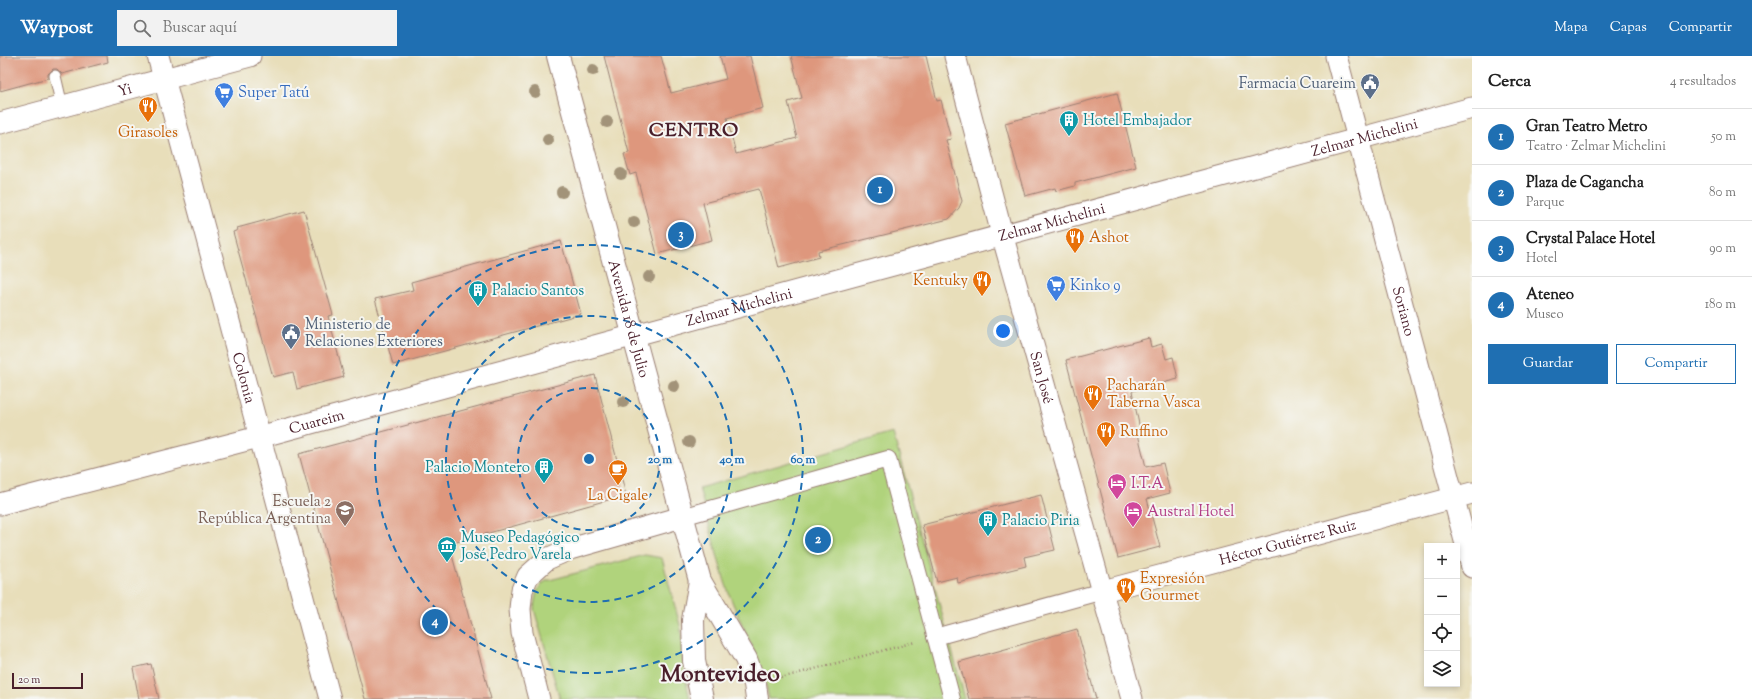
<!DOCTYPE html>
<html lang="es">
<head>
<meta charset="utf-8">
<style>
	:root { --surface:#fff; --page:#f2f2f2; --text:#222; --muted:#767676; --line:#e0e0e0; --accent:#1f6fb2 }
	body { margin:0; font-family:"Sorts Mill Goudy",serif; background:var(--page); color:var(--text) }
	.controls { position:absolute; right:12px; bottom:12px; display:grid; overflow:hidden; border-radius:0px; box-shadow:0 2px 6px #0003 }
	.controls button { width:36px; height:36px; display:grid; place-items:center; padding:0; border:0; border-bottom:1px solid var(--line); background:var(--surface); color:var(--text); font:20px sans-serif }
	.scale { position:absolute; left:12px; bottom:10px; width:71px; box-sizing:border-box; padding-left:4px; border:2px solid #4a1f2b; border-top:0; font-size:11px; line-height:14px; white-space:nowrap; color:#4a1f2b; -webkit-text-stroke:3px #f6f6f2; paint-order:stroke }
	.you { position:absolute; left:1003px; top:275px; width:14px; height:14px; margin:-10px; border:3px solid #fff; border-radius:50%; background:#1a73e8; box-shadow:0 0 0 6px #1a73e833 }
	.badge { display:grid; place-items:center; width:26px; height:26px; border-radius:50%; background:var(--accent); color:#fff; font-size:13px; font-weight:700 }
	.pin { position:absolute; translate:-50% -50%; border:2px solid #fff; box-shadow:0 1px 4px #0006 }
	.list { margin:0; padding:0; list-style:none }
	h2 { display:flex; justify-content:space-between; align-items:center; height:52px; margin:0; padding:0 16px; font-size:17px }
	h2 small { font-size:13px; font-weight:400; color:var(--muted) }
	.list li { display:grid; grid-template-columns:26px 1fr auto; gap:12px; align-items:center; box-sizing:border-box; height:56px; padding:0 16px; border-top:1px solid var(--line) }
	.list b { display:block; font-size:15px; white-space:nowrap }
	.list p { margin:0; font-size:13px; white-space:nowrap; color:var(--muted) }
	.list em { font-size:13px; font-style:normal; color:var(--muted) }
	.actions { display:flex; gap:8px; padding:12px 16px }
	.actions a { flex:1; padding:9px 0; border:1px solid var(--accent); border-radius:0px; text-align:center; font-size:14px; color:var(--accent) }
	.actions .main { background:var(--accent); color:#fff }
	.icon { flex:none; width:22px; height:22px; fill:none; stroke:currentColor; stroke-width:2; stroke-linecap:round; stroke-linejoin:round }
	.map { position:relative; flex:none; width:1472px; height:643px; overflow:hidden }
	header { display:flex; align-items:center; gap:24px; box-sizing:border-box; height:56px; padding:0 20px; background:var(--accent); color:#fff }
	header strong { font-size:19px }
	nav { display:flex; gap:22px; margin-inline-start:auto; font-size:14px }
	.search { width:280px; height:36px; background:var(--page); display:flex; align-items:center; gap:10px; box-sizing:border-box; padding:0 14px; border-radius:0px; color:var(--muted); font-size:15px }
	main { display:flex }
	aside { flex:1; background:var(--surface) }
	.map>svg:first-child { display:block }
</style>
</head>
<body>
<header>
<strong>Waypost</strong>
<div class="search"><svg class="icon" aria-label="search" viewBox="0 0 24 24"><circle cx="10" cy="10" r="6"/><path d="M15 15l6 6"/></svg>Buscar aquí</div>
<nav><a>Mapa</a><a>Capas</a><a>Compartir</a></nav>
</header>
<main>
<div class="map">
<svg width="1472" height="643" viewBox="0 0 1472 643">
	<rect width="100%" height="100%" fill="#f6f6f2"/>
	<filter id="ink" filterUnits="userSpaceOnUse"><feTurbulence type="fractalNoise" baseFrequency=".025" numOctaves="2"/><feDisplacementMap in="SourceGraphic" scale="8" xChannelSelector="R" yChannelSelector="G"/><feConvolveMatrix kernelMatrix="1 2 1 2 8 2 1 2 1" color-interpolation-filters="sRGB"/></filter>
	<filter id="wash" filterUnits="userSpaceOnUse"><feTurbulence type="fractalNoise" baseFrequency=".012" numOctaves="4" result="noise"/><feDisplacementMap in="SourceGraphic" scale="16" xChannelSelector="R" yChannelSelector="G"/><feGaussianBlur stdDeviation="0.9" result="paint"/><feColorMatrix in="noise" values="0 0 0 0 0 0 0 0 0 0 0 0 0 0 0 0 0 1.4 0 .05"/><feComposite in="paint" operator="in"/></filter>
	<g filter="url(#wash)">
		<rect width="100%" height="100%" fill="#e8deba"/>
		<!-- green -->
		<g fill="#b0d37c" stroke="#7d7954">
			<path d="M893,377L965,643H769C762,604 743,574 729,538C717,503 709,466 699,432Z"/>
			<path d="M645,499L662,502L681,573L684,616L690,643H560L534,553C535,542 536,531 546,525Z"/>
		</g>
		<g id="blocks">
			<!-- building -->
			<g fill="#de977d">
				<path d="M0,0H107L108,6L62,18L57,13H53L48,18V22L0,35Z"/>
				<path d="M604,0H661L671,37L726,23L720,0H750L763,52L727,62L736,98L797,82L788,46L802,42L791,0H926L937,45L941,44L951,83L946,84L962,145L959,152L949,163L818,195L819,201L779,212L759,133L703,147L712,184L657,198L636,117L630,119L624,98L629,97Z"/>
				<path d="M1117,37L1136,111L1075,127V130L1056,135L1055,132L1025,140L1005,67Z"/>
				<path d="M304,154L333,259L328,260L344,321L297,333L293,316L273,321L233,176L238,174L237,172Z"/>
				<path d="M561,185L581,258L393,309L375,243L413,234L411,226Z"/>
				<path d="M1149,282L1151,291L1162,288L1166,303L1173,301L1178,323L1132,335L1140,373L1137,374L1146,411L1163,407L1170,437L1147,443L1160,491L1118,502L1066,304Z"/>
				<path d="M595,319L626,439L449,488L491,643H365L299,398Z"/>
				<path d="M1041,439L1055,494L1024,501L1026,510L958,527L957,521L937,526L922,469Z"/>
				<path d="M1077,573L1096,643H969L959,606Z"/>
				<path d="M151,608L159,643H139L133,612Z"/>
			</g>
		</g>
	</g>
	<g filter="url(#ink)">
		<use href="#blocks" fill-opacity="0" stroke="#997e72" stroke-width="1"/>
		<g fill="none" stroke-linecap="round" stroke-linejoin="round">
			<defs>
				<path id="service" d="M55,20L62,50"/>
				<g id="pedestrian">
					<path d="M682,461L888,403L952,643"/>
					<path d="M935,581L1103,535"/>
				</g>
				<g id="minor">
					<path id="s1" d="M158,0L330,643"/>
					<path id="s2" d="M955,0L1002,178L1132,643"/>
					<path id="s3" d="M1336,0L1472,511"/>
					<path id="s4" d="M0,67L250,0"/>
					<path id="s5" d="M0,448L259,381L1472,52"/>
					<path id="s6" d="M1103,535L1472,437"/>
					<path d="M539,643L522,577L520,553L522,534L528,520L547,503L570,493L682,461"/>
				</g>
				<g id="secondary">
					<path id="s7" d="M558,0L700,525L746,603L755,628L757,643"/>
					<path d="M700,525L693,564L694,605L702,643"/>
				</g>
			</defs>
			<!-- service casing -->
			<use href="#service" stroke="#997e72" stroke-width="13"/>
			<!-- pedestrian casing -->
			<use href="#pedestrian" stroke="#997e72" stroke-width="18"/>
			<!-- minor casing -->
			<use href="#minor" stroke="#997e72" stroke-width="23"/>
			<!-- secondary casing -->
			<use href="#secondary" stroke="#997e72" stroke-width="24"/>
			<!-- path -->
			<path stroke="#997e72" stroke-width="2.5" stroke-dasharray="1 3" stroke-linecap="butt" d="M777,623L915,586"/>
			<!-- service -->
			<use href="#service" stroke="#fff" stroke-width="11"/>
			<!-- pedestrian -->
			<use href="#pedestrian" stroke="#fff" stroke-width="16"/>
			<!-- minor -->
			<use href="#minor" stroke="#fff" stroke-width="21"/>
			<!-- secondary -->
			<use href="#secondary" stroke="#fff" stroke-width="22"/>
		</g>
		<!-- trees -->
		<g fill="#a29379">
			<circle cx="593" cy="14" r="6"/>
			<circle cx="535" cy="36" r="6"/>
			<circle cx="607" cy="66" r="6"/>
			<circle cx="548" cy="84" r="6"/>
			<circle cx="621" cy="118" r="6"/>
			<circle cx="562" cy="136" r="6"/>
			<circle cx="634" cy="166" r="6"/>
			<circle cx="649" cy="221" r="6"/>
			<circle cx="674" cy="330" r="6"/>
			<circle cx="623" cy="346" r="6"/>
			<circle cx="689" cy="386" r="6"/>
		</g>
	</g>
	<!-- distance rings -->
	<g fill="none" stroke="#1f6fb2" stroke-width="2" stroke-dasharray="7 5">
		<circle cx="589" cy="403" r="71"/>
		<circle cx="589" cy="403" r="143"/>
		<circle cx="589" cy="403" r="214"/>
	</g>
	<!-- icons -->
	<defs>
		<symbol id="civic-pin" viewBox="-11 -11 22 30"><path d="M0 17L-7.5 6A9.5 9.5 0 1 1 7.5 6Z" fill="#5c6f8a" stroke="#f6f6f2"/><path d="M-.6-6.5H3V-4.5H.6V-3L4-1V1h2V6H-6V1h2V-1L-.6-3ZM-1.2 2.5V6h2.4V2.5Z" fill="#fff"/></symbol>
		<symbol id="supermarket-pin" viewBox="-11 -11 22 30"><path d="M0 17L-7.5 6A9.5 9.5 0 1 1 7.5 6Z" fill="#3f7fe0" stroke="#f6f6f2"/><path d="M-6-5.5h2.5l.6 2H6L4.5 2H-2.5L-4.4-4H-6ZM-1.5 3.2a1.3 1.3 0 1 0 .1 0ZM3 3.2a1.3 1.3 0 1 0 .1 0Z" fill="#fff"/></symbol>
		<symbol id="restaurant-pin" viewBox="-11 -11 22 30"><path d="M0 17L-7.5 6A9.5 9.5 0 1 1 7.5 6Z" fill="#e8710a" stroke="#f6f6f2"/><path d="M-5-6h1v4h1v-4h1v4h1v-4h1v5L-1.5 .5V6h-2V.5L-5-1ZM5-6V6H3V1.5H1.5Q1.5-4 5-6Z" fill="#fff"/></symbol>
		<symbol id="building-pin" viewBox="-11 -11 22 30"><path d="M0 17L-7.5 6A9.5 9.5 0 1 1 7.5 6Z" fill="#0f9aa8" stroke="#f6f6f2"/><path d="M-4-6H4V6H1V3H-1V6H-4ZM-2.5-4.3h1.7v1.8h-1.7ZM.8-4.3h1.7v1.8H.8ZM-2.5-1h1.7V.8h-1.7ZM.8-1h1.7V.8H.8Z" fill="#fff"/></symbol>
		<symbol id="cafe-pin" viewBox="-11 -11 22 30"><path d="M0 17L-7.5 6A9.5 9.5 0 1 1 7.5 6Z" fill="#e8710a" stroke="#f6f6f2"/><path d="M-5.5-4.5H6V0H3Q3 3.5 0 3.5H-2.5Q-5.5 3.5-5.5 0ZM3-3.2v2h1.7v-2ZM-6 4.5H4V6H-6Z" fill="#fff"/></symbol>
		<symbol id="hotel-pin" viewBox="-11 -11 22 30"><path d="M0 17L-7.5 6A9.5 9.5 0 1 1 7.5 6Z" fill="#d1479c" stroke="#f6f6f2"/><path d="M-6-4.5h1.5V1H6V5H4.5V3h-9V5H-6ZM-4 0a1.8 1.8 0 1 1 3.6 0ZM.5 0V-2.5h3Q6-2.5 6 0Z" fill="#fff"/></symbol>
		<symbol id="school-pin" viewBox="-11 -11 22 30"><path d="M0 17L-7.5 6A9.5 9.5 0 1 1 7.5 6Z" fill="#8d6e63" stroke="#f6f6f2"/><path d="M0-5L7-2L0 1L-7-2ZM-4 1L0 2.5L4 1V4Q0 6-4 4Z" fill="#fff"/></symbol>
		<symbol id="museum-pin" viewBox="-11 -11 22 30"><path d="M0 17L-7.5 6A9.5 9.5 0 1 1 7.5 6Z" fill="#0f9aa8" stroke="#f6f6f2"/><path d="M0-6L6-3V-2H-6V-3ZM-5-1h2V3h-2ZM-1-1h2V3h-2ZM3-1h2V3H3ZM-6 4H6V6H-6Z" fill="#fff"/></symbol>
	</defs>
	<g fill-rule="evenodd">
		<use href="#civic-pin" x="1359" y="16" width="22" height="30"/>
		<use href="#supermarket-pin" x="213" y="25" width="22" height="30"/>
		<use href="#restaurant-pin" x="137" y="39" width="22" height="30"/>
		<use href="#building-pin" x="1058" y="53" width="22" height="30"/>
		<use href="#restaurant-pin" x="1064" y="170" width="22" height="30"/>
		<use href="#restaurant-pin" x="971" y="213" width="22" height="30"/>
		<use href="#supermarket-pin" x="1045" y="218" width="22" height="30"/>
		<use href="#building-pin" x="467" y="223" width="22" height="30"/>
		<use href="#civic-pin" x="280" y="266" width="22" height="30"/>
		<use href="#restaurant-pin" x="1082" y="327" width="22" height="30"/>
		<use href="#restaurant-pin" x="1095" y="364" width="22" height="30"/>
		<use href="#building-pin" x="533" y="400" width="22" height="30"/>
		<use href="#cafe-pin" x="607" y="402" width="22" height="30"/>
		<use href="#hotel-pin" x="1106" y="416" width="22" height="30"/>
		<use href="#school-pin" x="334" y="443" width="22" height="30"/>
		<use href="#hotel-pin" x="1122" y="444" width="22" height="30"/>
		<use href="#building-pin" x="977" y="453" width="22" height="30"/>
		<use href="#museum-pin" x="436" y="479" width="22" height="30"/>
		<use href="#restaurant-pin" x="1115" y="520" width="22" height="30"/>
	</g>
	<g text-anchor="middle" stroke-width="4" stroke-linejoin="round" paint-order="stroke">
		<!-- service labels -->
		<g font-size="15" fill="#4e5e75" stroke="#f6f6f2" text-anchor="end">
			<text x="1356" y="32">Farmacia Cuareim</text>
			<text x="305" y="273" text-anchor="start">Ministerio de<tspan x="305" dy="17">Relaciones Exteriores</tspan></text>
		</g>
		<!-- street labels -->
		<g font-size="15" fill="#4a1f2b" stroke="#f6f6f2">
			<text dy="5" stroke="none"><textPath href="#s4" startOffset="129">Yi</textPath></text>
			<text dy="5" stroke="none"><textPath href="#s5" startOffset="1413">Zelmar Michelini</textPath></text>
			<text dy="5" stroke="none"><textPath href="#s5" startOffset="1089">Zelmar Michelini</textPath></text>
			<text dy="5" stroke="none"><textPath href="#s5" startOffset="765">Zelmar Michelini</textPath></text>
			<text dy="5" stroke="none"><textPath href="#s3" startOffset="264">Soriano</textPath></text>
			<text dy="5" stroke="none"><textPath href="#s7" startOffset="272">Avenida 18 de Julio</textPath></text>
			<text dy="5" stroke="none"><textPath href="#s1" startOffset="333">Colonia</textPath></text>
			<text dy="5" stroke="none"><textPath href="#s2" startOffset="333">San José</textPath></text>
			<text dy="5" stroke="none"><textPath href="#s5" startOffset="327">Cuareim</textPath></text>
			<text dy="5" stroke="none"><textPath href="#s6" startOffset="191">Héctor Gutiérrez Ruiz</textPath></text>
		</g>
		<!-- shop labels -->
		<g font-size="15" fill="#366cbe" stroke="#f6f6f2" text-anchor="start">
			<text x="238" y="41">Super Tatú</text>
			<text x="1070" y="234">Kinko 9</text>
		</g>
		<!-- culture labels -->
		<g font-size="15" fill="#0d838f" stroke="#f6f6f2" text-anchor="start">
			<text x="1083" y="69">Hotel Embajador</text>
			<text x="492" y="239">Palacio Santos</text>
			<text x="530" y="416" text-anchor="end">Palacio Montero</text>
			<text x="1002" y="469">Palacio Piria</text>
			<text x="461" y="486">Museo Pedagógico<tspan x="461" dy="17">José Pedro Varela</tspan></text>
		</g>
		<!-- food labels -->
		<g font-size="15" fill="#c56008" stroke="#f6f6f2" text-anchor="start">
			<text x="148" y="81" text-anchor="middle">Girasoles</text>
			<text x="1089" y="186">Ashot</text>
			<text x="968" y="229" text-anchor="end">Kentuky</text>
			<text x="1107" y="334">Pacharán<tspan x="1107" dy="17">Taberna Vasca</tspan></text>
			<text x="1120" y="380">Ruffino</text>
			<text x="618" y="444" text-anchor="middle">La Cigale</text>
			<text x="1140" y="527">Expresión<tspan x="1140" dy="17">Gourmet</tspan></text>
		</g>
		<!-- hotel labels -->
		<g font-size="15" fill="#b23c85" stroke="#f6f6f2" text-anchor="start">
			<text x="1131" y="432">I.T.A</text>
			<text x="1147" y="460">Austral Hotel</text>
		</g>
		<!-- education labels -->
		<g font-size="15" fill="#785e54" stroke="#f6f6f2" text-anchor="end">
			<text x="331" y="450">Escuela 2<tspan x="331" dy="17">República Argentina</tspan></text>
		</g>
		<!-- district labels -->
		<g font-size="19" font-weight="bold" letter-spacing="1" fill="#4a1f2b" stroke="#f6f6f2">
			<text x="694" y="80">CENTRO</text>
		</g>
		<!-- town labels -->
		<g font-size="23" font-weight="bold" fill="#4a1f2b" stroke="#f6f6f2">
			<text x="720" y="625">Montevideo</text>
		</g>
	</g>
	<circle cx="589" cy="403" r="6" fill="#1f6fb2" stroke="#f6f6f2" stroke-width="2"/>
	<g font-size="12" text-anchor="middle" font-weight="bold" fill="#1f6fb2" stroke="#f6f6f2" stroke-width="4" stroke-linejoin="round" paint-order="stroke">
		<text x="660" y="407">20 m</text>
		<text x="732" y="407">40 m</text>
		<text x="803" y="407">60 m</text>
	</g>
</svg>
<div class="controls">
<button>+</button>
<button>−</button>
<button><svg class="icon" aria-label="locate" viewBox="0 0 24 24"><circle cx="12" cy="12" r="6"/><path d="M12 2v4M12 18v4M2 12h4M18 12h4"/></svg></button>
<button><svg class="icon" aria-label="layers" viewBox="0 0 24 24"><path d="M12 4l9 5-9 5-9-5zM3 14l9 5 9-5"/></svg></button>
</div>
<div class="scale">20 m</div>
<div class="you"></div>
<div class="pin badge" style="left:880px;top:134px">1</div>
<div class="pin badge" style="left:818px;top:484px">2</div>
<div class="pin badge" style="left:681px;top:179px">3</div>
<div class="pin badge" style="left:435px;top:566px">4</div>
</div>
<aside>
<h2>Cerca<small>4 resultados</small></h2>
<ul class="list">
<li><span class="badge">1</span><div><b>Gran Teatro Metro</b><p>Teatro · Zelmar Michelini</p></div><em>50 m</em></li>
<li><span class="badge">2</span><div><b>Plaza de Cagancha</b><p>Parque</p></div><em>80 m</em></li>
<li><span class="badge">3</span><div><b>Crystal Palace Hotel</b><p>Hotel</p></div><em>90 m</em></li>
<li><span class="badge">4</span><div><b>Ateneo</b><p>Museo</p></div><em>180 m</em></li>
</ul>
<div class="actions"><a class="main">Guardar</a><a>Compartir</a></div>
</aside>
</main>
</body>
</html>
